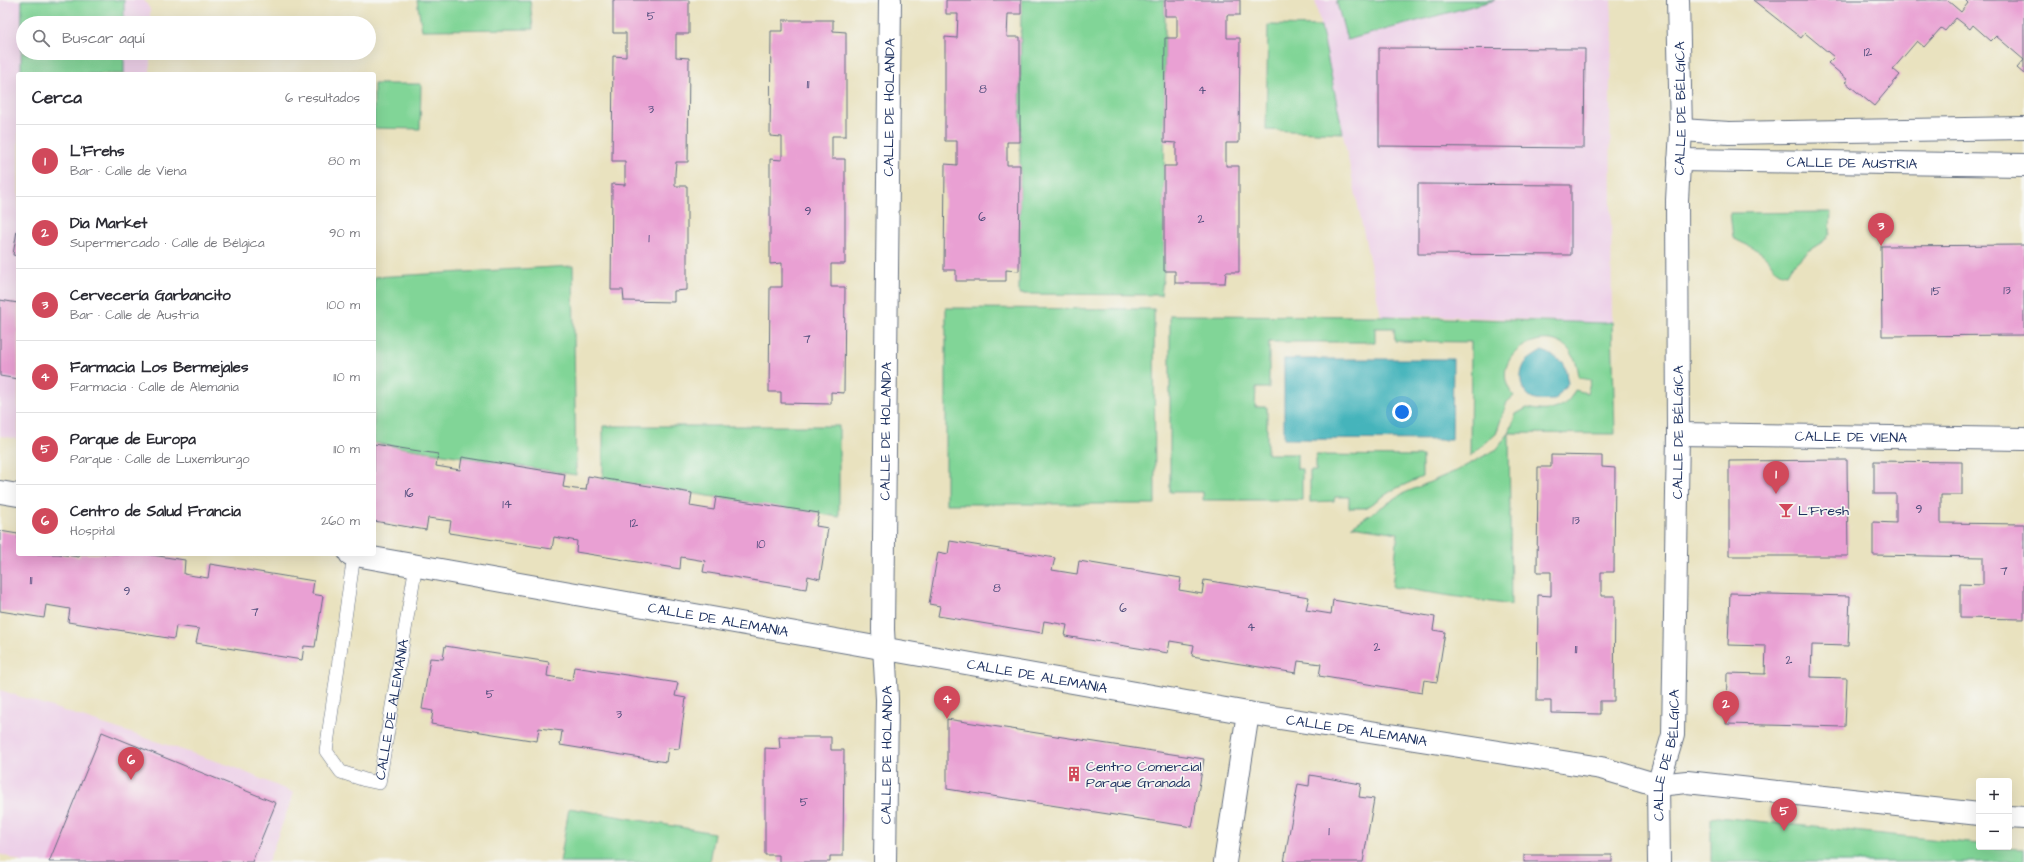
<!DOCTYPE html>
<html lang="es">
<head>
<meta charset="utf-8">
<style>
	:root { --surface:#fff; --page:#f7f7f7; --text:#2b2b33; --muted:#7c7c81; --line:#e1e1e2; --accent:#d1495b }
	body { margin:0; font-family:"Architects Daughter",sans-serif; background:var(--page); color:var(--text) }
	.controls { position:absolute; right:12px; bottom:12px; display:grid; overflow:hidden; border-radius:4px; box-shadow:0 4px 16px #0002 }
	.controls button { width:36px; height:36px; display:grid; place-items:center; padding:0; border:0; border-bottom:1px solid var(--line); background:var(--surface); color:var(--text); font:20px sans-serif }
	.you { position:absolute; left:1402px; top:412px; width:14px; height:14px; margin:-10px; border:3px solid #fff; border-radius:50%; background:#1a73e8; box-shadow:0 0 0 6px #1a73e833 }
	.badge { display:grid; place-items:center; width:26px; height:26px; border-radius:50%; background:var(--accent); color:#fff; font-size:13px; font-weight:700 }
	.pin { position:absolute; translate:-50% -33px; filter:drop-shadow(0 1px 2px #0008) }
	.pin::after { content:''; position:absolute; top:21px; width:14px; height:12px; background:inherit; clip-path:polygon(0 0,100% 0,50% 100%) }
	.list { margin:0; padding:0; list-style:none }
	h2 { display:flex; justify-content:space-between; align-items:center; height:52px; margin:0; padding:0 16px; font-size:17px }
	h2 small { font-size:13px; font-weight:400; color:var(--muted) }
	.list li { display:grid; grid-template-columns:26px 1fr auto; gap:12px; align-items:center; box-sizing:border-box; height:72px; padding:0 16px; border-top:1px solid var(--line) }
	.list b { display:block; font-size:15px; white-space:nowrap }
	.list p { margin:0; font-size:13px; white-space:nowrap; color:var(--muted) }
	.list em { font-size:13px; font-style:normal; color:var(--muted) }
	.icon { flex:none; width:22px; height:22px; fill:none; stroke:currentColor; stroke-width:2; stroke-linecap:round; stroke-linejoin:round }
	.map { position:relative; flex:none; width:2024px; height:862px; overflow:hidden }
	.search { position:absolute; background:var(--surface); box-shadow:0 4px 16px #0002; left:16px; top:16px; width:360px; height:44px; display:flex; align-items:center; gap:10px; box-sizing:border-box; padding:0 14px; border-radius:22px; color:var(--muted); font-size:15px }
	.panel { position:absolute; background:var(--surface); box-shadow:0 4px 16px #0002; left:16px; top:72px; width:360px; height:484px; border-radius:4px }
	.map>svg:first-child { display:block }
</style>
</head>
<body>
<div class="map">
<svg width="2024" height="862" viewBox="0 0 2024 862">
	<rect width="100%" height="100%" fill="#f6f6f2"/>
	<filter id="ink" filterUnits="userSpaceOnUse"><feTurbulence type="fractalNoise" baseFrequency=".025" numOctaves="2"/><feDisplacementMap in="SourceGraphic" scale="8" xChannelSelector="R" yChannelSelector="G"/><feConvolveMatrix kernelMatrix="1 2 1 2 8 2 1 2 1" color-interpolation-filters="sRGB"/></filter>
	<filter id="wash" filterUnits="userSpaceOnUse"><feTurbulence type="fractalNoise" baseFrequency=".012" numOctaves="4" result="noise"/><feDisplacementMap in="SourceGraphic" scale="16" xChannelSelector="R" yChannelSelector="G"/><feGaussianBlur stdDeviation="0.9" result="paint"/><feColorMatrix in="noise" values="0 0 0 0 0 0 0 0 0 0 0 0 0 0 0 0 0 1.4 0 .05"/><feComposite in="paint" operator="in"/></filter>
	<g filter="url(#wash)">
		<rect width="100%" height="100%" fill="#e9e2bf"/>
		<!-- built -->
		<g fill="#edd0e8">
			<path d="M0,0H144L150,9V23H23V53H150V74H18V439L0,436Z"/>
			<path d="M1315,0H1611L1613,34L1610,85L1612,322L1603,323L1422,315L1381,316Z"/>
			<path d="M0,690L231,766L294,793L268,862H21L0,854Z"/>
		</g>
		<!-- green -->
		<g fill="#81d597" stroke="#4e827a">
			<path d="M22,0H124V23H23V53H124V74H21Z"/>
			<path d="M417,0H530L533,29L422,30Z"/>
			<path d="M1021,0H1165L1164,271L1161,295L1019,294Z"/>
			<path d="M1336,0H1495L1347,40Z"/>
			<path d="M1268,25L1321,26L1343,133L1266,130Z"/>
			<path d="M374,84H421L420,129L374,128Z"/>
			<path d="M1831,212L1830,234L1824,241L1811,249L1791,267L1787,274C1775,273 1773,265 1766,257C1759,249 1743,244 1733,238L1730,213Z"/>
			<path d="M573,266L576,475L374,443V277Z"/>
			<path d="M946,308L1154,309L1155,504H946Z"/>
			<path d="M1170,315L1381,316L1603,323L1612,322L1615,434L1509,433L1511,605L1392,587L1398,533L1352,526L1402,494L1456,471L1497,449L1509,433L1516,414L1527,408C1547,413 1565,411 1575,390L1587,393L1591,380L1579,378C1574,305 1476,351 1514,396L1507,402L1496,434L1470,456L1471,342L1395,341L1394,328H1375V342H1269V388H1256L1255,407H1267V454H1297V469H1302V500H1203V492H1170Z"/>
			<path d="M603,426H839V517L603,479Z"/>
			<path d="M1316,455L1422,456V477L1393,490L1365,508H1349V497H1335L1334,501L1310,502V471H1316Z"/>
			<path d="M569,808L714,833L709,862H560Z"/>
			<path d="M1718,817L1979,844V847L2024,849V862H1711V818Z"/>
		</g>
		<!-- water -->
		<g fill="#44b4bb" stroke="#30728c">
			<path d="M1542,351L1548,353L1564,363L1568,383L1555,400C1549,400 1541,401 1535,400C1520,395 1517,374 1526,362C1530,358 1537,354 1542,351Z"/>
			<path d="M1284,359H1453L1452,440L1284,439Z"/>
		</g>
		<g id="blocks">
			<!-- building -->
			<g fill="#e9a0d3">
				<path d="M613,0H689V34H676V57L689,58L688,162H676L675,174V186H687V290L674,291V302L624,301L623,290H611L612,184L625,185V161H612L613,56L626,57V33H613Z"/>
				<path d="M946,0H1021V14H1008L1007,37H1020V142H1007V165H1020L1019,271L1006,270V281H956V270H944L945,164L957,165V141H945V37L957,38L958,14H946Z"/>
				<path d="M1165,0H1240V15H1227V38H1240L1239,143H1226V166H1239V272H1226L1225,283H1175V271H1164V166H1176V143L1164,142L1165,38H1177V16H1165Z"/>
				<path d="M1753,0H1947L1961,12L1968,3L1965,0H2024V74L2017,68L2024,60L1996,36L1991,41L1973,25L1970,29L1956,18L1945,31L1941,28L1924,47L1917,41L1893,69L1900,75L1874,106L1845,82L1848,80L1828,63L1834,57L1805,33L1801,38Z"/>
				<path d="M783,20H833V31L846,32V136H832V159H845V264H831V287H845L844,393L831,392V404L781,403V392H769L770,287H782V263L770,264V159L782,160V137L770,136L771,31H783Z"/>
				<path d="M1379,48L1585,49L1584,148L1379,146Z"/>
				<path d="M1418,184L1571,185V255L1418,254Z"/>
				<path d="M17,230H18V256L13,255Z"/>
				<path d="M2024,245V335L1882,336L1881,246Z"/>
				<path d="M0,300L18,303V379L0,376Z"/>
				<path d="M374,444L438,454L436,466L460,470L462,457L565,474L563,487L575,489L586,490L588,476L692,493L690,506L714,510L716,497L819,513L816,526L828,528L820,579L808,576L806,589L703,572L705,561L681,557L680,569L576,552L577,541L554,537L552,549L449,533L451,521L428,518L426,530L374,521Z"/>
				<path d="M1551,455L1602,456V467L1615,468L1614,572H1601V596H1615L1614,701H1600V714L1551,713V701H1537L1538,595L1551,596V572H1537L1538,467H1551Z"/>
				<path d="M1847,460L1848,556H1729V461Z"/>
				<path d="M1874,461L1962,462V495H1941V523L2024,524V619L1960,618V584L1983,585V557L1873,555V522L1896,523V494H1874Z"/>
				<path d="M0,531L18,534V554H58L79,557L80,554H145L185,560L184,574L195,576L208,578L210,564L314,581L312,594L323,596L315,647L304,646L302,660L196,643L199,629L176,626L174,639L68,622L70,609L46,605L44,618L0,611Z"/>
				<path d="M950,541L1055,558L1052,570L1077,574L1079,561L1181,578L1179,590L1191,592L1202,594L1204,580L1309,597L1306,610L1331,614L1333,600L1435,617L1433,630L1445,632L1437,682L1424,680L1422,693L1319,676L1321,664L1298,661L1296,673L1192,656L1194,645L1170,641L1168,653L1065,636L1067,625L1044,621L1042,633L938,616L940,606L929,604L938,552L948,554Z"/>
				<path d="M1730,593L1850,596L1848,646L1812,645L1811,677L1847,678L1845,727L1726,724L1727,673L1765,674L1766,646L1728,645Z"/>
				<path d="M445,646L549,662L547,676L559,678L572,680L574,667L678,683L675,696L686,698L679,749L668,748L666,762L560,745L562,731L539,728L537,741L431,724L433,711L422,709L430,658L443,659Z"/>
				<path d="M947,719L1204,759L1192,827L947,789Z"/>
				<path d="M102,732L276,803L252,862H49Z"/>
				<path d="M779,737H831V750H844L843,856H830V862H779V855H765V748L780,749Z"/>
				<path d="M1310,775L1361,784L1359,797L1374,799L1363,862H1284L1298,784L1309,786Z"/>
				<rect x="1524" y="855" width="88" height="7"/>
			</g>
		</g>
	</g>
	<g filter="url(#ink)">
		<use href="#blocks" fill-opacity="0" stroke="#636e80" stroke-width="1"/>
		<g fill="none" stroke-linecap="round" stroke-linejoin="round">
			<defs>
				<g id="service">
					<path id="s1" d="M354,555L326,751L341,772L365,780L379,783L416,565"/>
				</g>
				<g id="minor">
					<path d="M1681,130L1729,133L2024,128"/>
					<path id="s2" d="M1679,160L2024,165"/>
					<path id="s3" d="M1678,434L2024,439"/>
					<path d="M0,492L18,495"/>
					<path id="s4" d="M350,554L1248,713L1601,768L1658,785L1687,782L1979,814"/>
					<path d="M2009,817L2024,818"/>
					<path id="s5" d="M885,862L887,699L883,630L890,0"/>
					<path d="M1225,862L1248,713"/>
					<path id="s6" d="M1659,862L1658,785L1673,735L1678,434L1677,200L1681,130L1678,0"/>
				</g>
			</defs>
			<!-- service casing -->
			<use href="#service" stroke="#636e80" stroke-width="14"/>
			<!-- minor casing -->
			<use href="#minor" stroke="#636e80" stroke-width="24"/>
			<!-- service -->
			<use href="#service" stroke="#fff" stroke-width="13"/>
			<!-- minor -->
			<use href="#minor" stroke="#fff" stroke-width="22"/>
		</g>
	</g>
	<!-- icons -->
	<defs>
		<symbol id="bar-bare" viewBox="-9 -9 18 18"><path d="M-6-5H6L.8 .8V4.5H3.5V6h-7V4.5H-.8V.8Z" fill="#d1495b" stroke="#f6f6f2" stroke-width="2.5" paint-order="stroke"/></symbol>
		<symbol id="building-bare" viewBox="-9 -9 18 18"><path d="M-4-6H4V6H1V3H-1V6H-4ZM-2.5-4.3h1.7v1.8h-1.7ZM.8-4.3h1.7v1.8H.8ZM-2.5-1h1.7V.8h-1.7ZM.8-1h1.7V.8H.8Z" fill="#d1495b" stroke="#f6f6f2" stroke-width="2.5" paint-order="stroke"/></symbol>
	</defs>
	<g fill-rule="evenodd">
		<use href="#bar-bare" x="1775" y="499" width="22" height="22"/>
		<use href="#building-bare" x="1063" y="763" width="22" height="22"/>
	</g>
	<g text-anchor="middle" stroke-width="3.5" stroke-linejoin="round" paint-order="stroke">
		<!-- number labels -->
		<g font-size="12" fill="#4e4b7b">
			<text x="651" y="20">5</text>
			<text x="1868" y="56">12</text>
			<text x="808" y="88">11</text>
			<text x="983" y="93">8</text>
			<text x="1202" y="94">4</text>
			<text x="651" y="113">3</text>
			<text x="808" y="215">9</text>
			<text x="982" y="221">6</text>
			<text x="1201" y="223">2</text>
			<text x="649" y="242">1</text>
			<text x="2007" y="294">13</text>
			<text x="1936" y="295">15</text>
			<text x="807" y="343">7</text>
			<text x="409" y="497">16</text>
			<text x="507" y="508">14</text>
			<text x="1919" y="513">9</text>
			<text x="1576" y="524">13</text>
			<text x="634" y="527">12</text>
			<text x="761" y="548">10</text>
			<text x="2004" y="575">7</text>
			<text x="31" y="584">11</text>
			<text x="997" y="592">8</text>
			<text x="127" y="595">9</text>
			<text x="1123" y="612">6</text>
			<text x="255" y="616">7</text>
			<text x="1251" y="631">4</text>
			<text x="1377" y="651">2</text>
			<text x="1576" y="653">11</text>
			<text x="1789" y="664">2</text>
			<text x="490" y="698">5</text>
			<text x="619" y="718">3</text>
			<text x="804" y="806">5</text>
			<text x="1329" y="835">1</text>
		</g>
		<!-- street labels -->
		<g font-size="14" fill="#1b2f5e" stroke="#f6f6f2">
			<text dy="5" stroke="none"><textPath href="#s5" startOffset="755">CALLE DE HOLANDA</textPath></text>
			<text dy="5" stroke="none"><textPath href="#s6" startOffset="756">CALLE DE BÉLGICA</textPath></text>
			<text dy="5" stroke="none"><textPath href="#s2" startOffset="173">CALLE DE AUSTRIA</textPath></text>
			<text dy="5" stroke="none"><textPath href="#s5" startOffset="431">CALLE DE HOLANDA</textPath></text>
			<text dy="5" stroke="none"><textPath href="#s6" startOffset="432">CALLE DE BÉLGICA</textPath></text>
			<text dy="5" stroke="none"><textPath href="#s3" startOffset="173">CALLE DE VIENA</textPath></text>
			<text dy="5" stroke="none"><textPath href="#s4" startOffset="374">CALLE DE ALEMANIA</textPath></text>
			<text dy="5" stroke="none"><textPath href="#s4" startOffset="698">CALLE DE ALEMANIA</textPath></text>
			<text dy="5" stroke="none"><textPath href="#s1" startOffset="338">CALLE DE ALEMANIA</textPath></text>
			<text dy="5" stroke="none"><textPath href="#s4" startOffset="1022">CALLE DE ALEMANIA</textPath></text>
			<text dy="5" stroke="none"><textPath href="#s5" startOffset="107">CALLE DE HOLANDA</textPath></text>
			<text dy="5" stroke="none"><textPath href="#s6" startOffset="108">CALLE DE BÉLGICA</textPath></text>
		</g>
		<!-- poi labels -->
		<g font-size="14" fill="#1b2f5e" stroke="#f6f6f2" text-anchor="start">
			<text x="1798" y="515">L'Fresh</text>
			<text x="1086" y="771">Centro Comercial<tspan x="1086" dy="16">Parque Granada</tspan></text>
		</g>
	</g>
</svg>
<div class="controls">
<button>+</button>
<button>−</button>
</div>
<div class="you"></div>
<div class="pin badge" style="left:1776px;top:494px">1</div>
<div class="pin badge" style="left:1726px;top:724px">2</div>
<div class="pin badge" style="left:1881px;top:246px">3</div>
<div class="pin badge" style="left:947px;top:719px">4</div>
<div class="pin badge" style="left:1784px;top:831px">5</div>
<div class="pin badge" style="left:131px;top:780px">6</div>
<div class="search"><svg class="icon" aria-label="search" viewBox="0 0 24 24"><circle cx="10" cy="10" r="6"/><path d="M15 15l6 6"/></svg>Buscar aquí</div>
<section class="panel">
<h2>Cerca<small>6 resultados</small></h2>
<ul class="list">
<li><span class="badge">1</span><div><b>L'Frehs</b><p>Bar · Calle de Viena</p></div><em>80 m</em></li>
<li><span class="badge">2</span><div><b>Dia Market</b><p>Supermercado · Calle de Bélgica</p></div><em>90 m</em></li>
<li><span class="badge">3</span><div><b>Cervecería Garbancito</b><p>Bar · Calle de Austria</p></div><em>100 m</em></li>
<li><span class="badge">4</span><div><b>Farmacia Los Bermejales</b><p>Farmacia · Calle de Alemania</p></div><em>110 m</em></li>
<li><span class="badge">5</span><div><b>Parque de Europa</b><p>Parque · Calle de Luxemburgo</p></div><em>110 m</em></li>
<li><span class="badge">6</span><div><b>Centro de Salud Francia</b><p>Hospital</p></div><em>260 m</em></li>
</ul>
</section>
</div>
</body>
</html>
